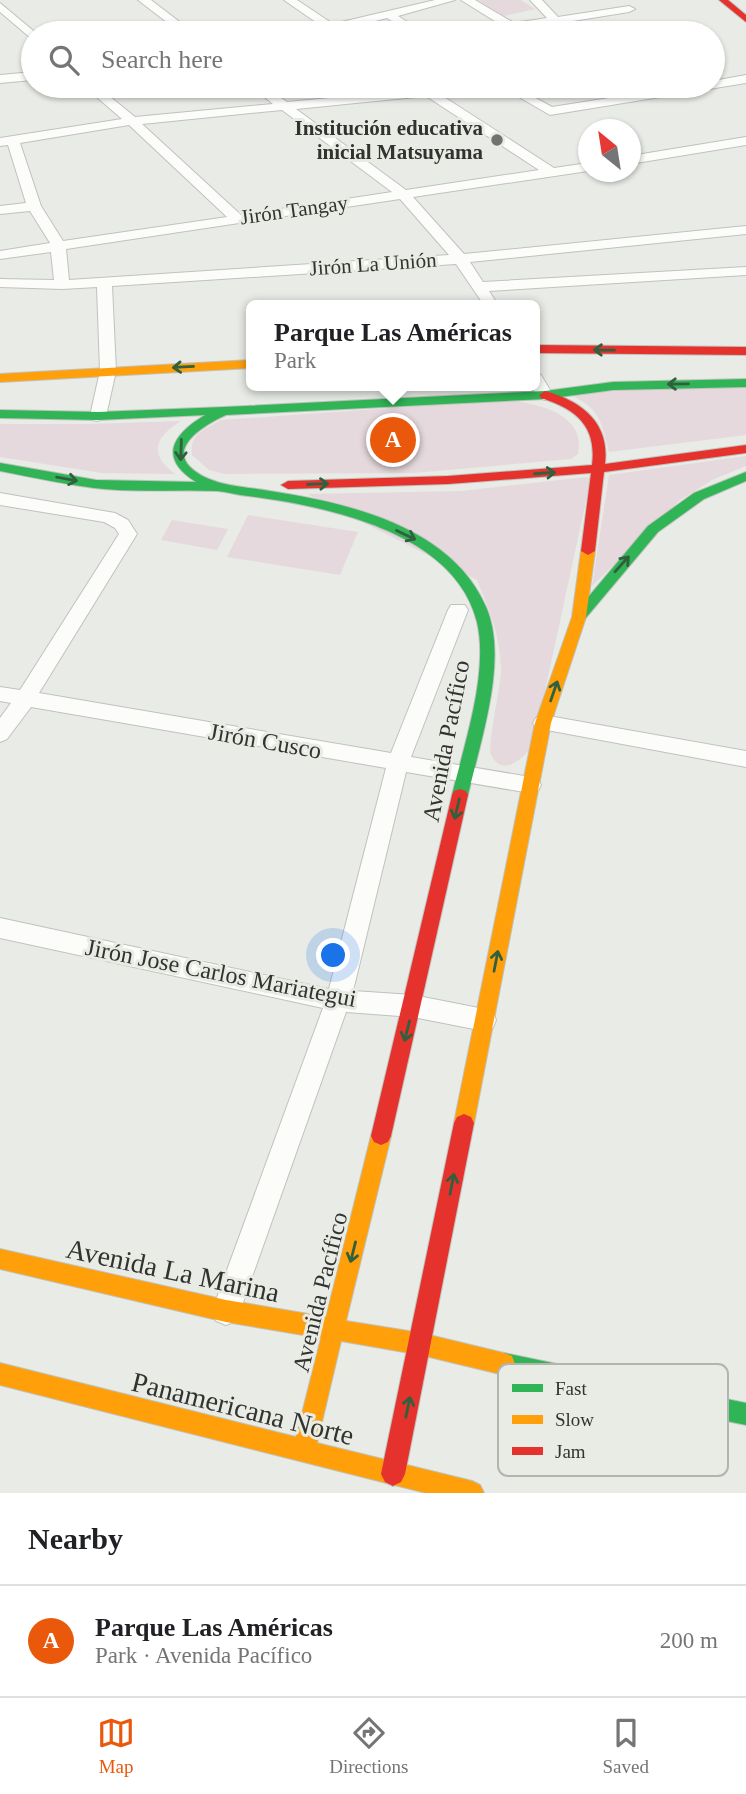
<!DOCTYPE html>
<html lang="en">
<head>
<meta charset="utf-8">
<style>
	:root { --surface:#fff; --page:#f2f2f2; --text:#202124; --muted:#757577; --line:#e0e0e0; --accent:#ea580c }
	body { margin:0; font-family:Georgia,serif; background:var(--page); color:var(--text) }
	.compass { position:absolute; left:578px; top:119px; width:63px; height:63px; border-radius:50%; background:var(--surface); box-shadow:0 2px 5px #0004; rotate:330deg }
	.you { position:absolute; left:334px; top:956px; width:24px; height:24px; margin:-18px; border:5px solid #fff; border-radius:50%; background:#1a73e8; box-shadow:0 0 0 10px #1a73e833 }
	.badge { display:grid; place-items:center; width:46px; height:46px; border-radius:50%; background:var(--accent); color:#fff; font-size:23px; font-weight:700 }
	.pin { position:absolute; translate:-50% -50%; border:4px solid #fff; box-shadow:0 2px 7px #0006 }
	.popup { position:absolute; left:246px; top:300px; width:294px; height:91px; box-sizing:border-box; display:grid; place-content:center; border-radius:10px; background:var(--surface); filter:drop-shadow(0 2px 5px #0005); font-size:23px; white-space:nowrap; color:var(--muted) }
	.popup b { font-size:26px; color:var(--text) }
	.popup::after { content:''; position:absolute; left:50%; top:100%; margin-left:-14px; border:14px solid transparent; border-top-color:var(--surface) }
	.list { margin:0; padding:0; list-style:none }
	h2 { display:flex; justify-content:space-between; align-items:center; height:91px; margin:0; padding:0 28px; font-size:30px }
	h2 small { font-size:23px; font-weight:400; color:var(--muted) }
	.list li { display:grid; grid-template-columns:46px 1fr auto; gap:21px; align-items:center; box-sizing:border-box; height:112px; padding:0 28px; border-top:2px solid var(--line) }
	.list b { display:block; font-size:26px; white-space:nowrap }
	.list p { margin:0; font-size:23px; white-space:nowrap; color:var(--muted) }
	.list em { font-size:23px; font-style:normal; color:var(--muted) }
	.icon { flex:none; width:38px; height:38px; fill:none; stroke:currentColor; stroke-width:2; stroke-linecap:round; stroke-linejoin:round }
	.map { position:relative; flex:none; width:746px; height:1493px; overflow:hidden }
	.search { position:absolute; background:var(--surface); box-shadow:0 2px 5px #0004; left:21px; right:21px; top:21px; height:77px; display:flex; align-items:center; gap:18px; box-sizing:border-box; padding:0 24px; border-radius:38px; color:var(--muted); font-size:26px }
	.sheet { height:203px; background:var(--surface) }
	nav { display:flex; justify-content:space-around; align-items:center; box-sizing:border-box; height:98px; border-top:2px solid var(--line); background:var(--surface); font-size:19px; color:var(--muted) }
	nav a { display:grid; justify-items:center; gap:4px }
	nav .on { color:var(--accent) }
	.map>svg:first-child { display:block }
</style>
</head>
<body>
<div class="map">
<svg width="746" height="1493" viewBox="0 0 746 1493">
	<rect width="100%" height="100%" fill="#e8ebe6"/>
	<!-- green -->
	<g fill="#e5d9dd">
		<path d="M478,0H521L535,9L504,16Z"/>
		<path d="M746,386V435L609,452C601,419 599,407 566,393Z"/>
		<path d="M503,400C533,402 587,412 578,454L571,459L414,473L224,474L209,470L192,455C189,434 205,429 221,420Z"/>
		<path d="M181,421C155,437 148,454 175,474L102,473L0,457V424H89Z"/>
		<path d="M746,456V466L714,479L680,500L592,586L609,475Z"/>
		<path d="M586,477L591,478L533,746C523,758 503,778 491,755C487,745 501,686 501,669C500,634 490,612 477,580L307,494L461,491Z"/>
		<path d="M248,515L358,532L340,575L227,557Z"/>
		<path d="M172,520L228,529L217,550L161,540Z"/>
	</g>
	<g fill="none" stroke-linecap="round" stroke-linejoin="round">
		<defs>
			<g id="street">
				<path d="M138,0H151L194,33H181Z"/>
				<path d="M284,0H297L333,24L435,0H455L398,16L425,33H411L387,18L339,30L335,33H236L242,30L320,25Z"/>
				<path d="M461,0H475L514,23L547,18L530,0H542L558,17L629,6L635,9L629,12L523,29L528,33H514Z"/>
				<path d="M0,3L36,33H33V40L0,12Z"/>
				<path d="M33,72V80L0,83V75Z"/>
				<path d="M746,75V83L550,115L500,86H514L552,107L685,86H713V81Z"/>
				<path d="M84,86H97L135,117L273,104L251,86H264L287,102L416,90L413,86H427L554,168L588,163V171L413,197L464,254L746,226V234L470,262L483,282L746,267V275L489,291L498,305H484L456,264L112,286L116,371L106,416L98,421L92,420L90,416L100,371L97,287L62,289L0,287V279L54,280L51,252L0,259V251L50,243L30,211L0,214V206L26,203L8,145L0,146V138L122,119ZM426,96L539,170L406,190L296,109ZM282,110L392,192L241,215L142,124ZM129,125L227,217L63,241L41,206L20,143ZM400,199L449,255L69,280L66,249Z"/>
				<path d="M746,137V145L630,164V156Z"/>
				<path d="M535,373L541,375L553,395L551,398L545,400L539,398L531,386H535Z"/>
				<path d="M0,493L115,513L128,520L137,534L39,693L391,753L448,610L451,605H465L468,610L411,757L530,777L538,779L541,785L538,791L530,793L406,772L353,991L413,995L484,1009L493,1012L496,1020L493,1028L484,1031L413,1017L346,1012L240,1311L236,1321L226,1325L216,1321L212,1311L323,1008L0,938V918L329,989L386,768L31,707L7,739L0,742V718L11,703L0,701V687L20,690L119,534L115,528L104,522L0,505Z"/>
				<path d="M543,715L746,751V767L536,728L533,723L536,718Z"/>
			</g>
			<g id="fast">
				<path d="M746,379V387L613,390L545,399L226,415C210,422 168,445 190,467C211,487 244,486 270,491C348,503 451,526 486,607C509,659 480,742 468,795L466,799H454L452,795C464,745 489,673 477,622C455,532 326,506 248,496C238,495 227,492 217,491C176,489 134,493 94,488C63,484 31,477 0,471V463L96,480L196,482C158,458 172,435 205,415L98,420L0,418V410L98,412L224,407L545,391L613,382Z"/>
				<path d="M746,472V481L704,499L658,532L584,620H574L572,617L574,614L648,526L694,493Z"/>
				<path d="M504,1353L746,1403V1425L504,1375L496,1372L493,1364L496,1356Z"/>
			</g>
			<g id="slow">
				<path d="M251,360V368L0,382V374Z"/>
				<path d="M588,547L595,551L586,617L551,723L474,1123L471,1129L464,1132L457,1129L454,1123L535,723L572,617L581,551Z"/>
				<path d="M381,1127L388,1130L391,1136L346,1321L421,1333L504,1353L512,1356L515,1364L512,1372L504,1375L421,1355L341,1341L317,1443L472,1481L480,1485L484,1493H426L0,1385V1363L296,1437L321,1338L226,1322L0,1269V1249L226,1300L326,1317L371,1136L374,1130Z"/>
			</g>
			<g id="jam">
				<path d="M719,0H728L746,15V22Z"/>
				<path d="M535,345L746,347V355L535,353Z"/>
				<path d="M545,391C582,401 610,423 605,464L746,445V453L604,472L595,551L588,555L581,551L591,473L448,484L288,489L281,485L288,481L448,476L592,465C597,426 576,409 541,398L539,395Z"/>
				<path d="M460,789L466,791L468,795L391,1136L388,1142L381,1145L374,1142L371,1136L452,795L454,791Z"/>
				<path d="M464,1114L471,1117L474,1123L405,1474L401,1482L393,1486L385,1482L381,1474L454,1123L457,1117Z"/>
			</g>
		</defs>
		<!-- street casing -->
		<use href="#street" stroke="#c0c2be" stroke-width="2"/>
		<!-- fast casing -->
		<use href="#fast" stroke="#c0c2be" stroke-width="2"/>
		<!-- slow casing -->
		<use href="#slow" stroke="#c0c2be" stroke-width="2"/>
		<!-- jam casing -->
		<use href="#jam" stroke="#c0c2be" stroke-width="2"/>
		<!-- street -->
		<use href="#street" fill="#fcfcfb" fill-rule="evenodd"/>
		<!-- fast -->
		<use href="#fast" fill="#30b455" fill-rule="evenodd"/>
		<!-- slow -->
		<use href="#slow" fill="#ff9f0a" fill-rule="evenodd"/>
		<!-- jam -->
		<use href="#jam" fill="#e5322d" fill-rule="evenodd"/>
	</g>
	<!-- one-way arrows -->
	<defs><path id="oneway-shaft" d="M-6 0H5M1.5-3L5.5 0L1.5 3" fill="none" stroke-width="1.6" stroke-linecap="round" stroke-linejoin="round" transform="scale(1.75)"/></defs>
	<g stroke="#31603e">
		<use href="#oneway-shaft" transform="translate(604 350) rotate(-179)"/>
		<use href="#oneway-shaft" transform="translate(183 367) rotate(177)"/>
		<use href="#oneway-shaft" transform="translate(678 384) rotate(179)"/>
		<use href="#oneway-shaft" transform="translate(181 450) rotate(92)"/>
		<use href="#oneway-shaft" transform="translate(545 473) rotate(-4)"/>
		<use href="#oneway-shaft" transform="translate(67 479) rotate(10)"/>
		<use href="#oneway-shaft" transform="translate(318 484) rotate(-2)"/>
		<use href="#oneway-shaft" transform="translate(406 535) rotate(25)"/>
		<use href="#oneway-shaft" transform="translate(622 564) rotate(-48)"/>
		<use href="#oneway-shaft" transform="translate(554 691) rotate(-71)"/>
		<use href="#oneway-shaft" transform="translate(457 809) rotate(103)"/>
		<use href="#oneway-shaft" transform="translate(496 961) rotate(-79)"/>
		<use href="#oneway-shaft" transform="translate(407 1031) rotate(104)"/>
		<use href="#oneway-shaft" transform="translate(452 1184) rotate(-79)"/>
		<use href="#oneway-shaft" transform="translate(353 1252) rotate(104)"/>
		<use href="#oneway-shaft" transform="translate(408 1407) rotate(-78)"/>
	</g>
	<!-- markers -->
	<circle fill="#727370" stroke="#e8ece5" stroke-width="2.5" cx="497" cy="140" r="7"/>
	<g text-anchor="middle" stroke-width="6" stroke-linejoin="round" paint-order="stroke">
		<!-- far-poi labels -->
		<g font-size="21" font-weight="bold" fill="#323331" stroke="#e8ece5" text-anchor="end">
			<text x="483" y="135">Institución educativa<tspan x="483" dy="24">inicial Matsuyama</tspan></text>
		</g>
		<!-- far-street labels -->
		<g font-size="21" fill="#323331" stroke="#e8ece5">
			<text transform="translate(294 210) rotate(-8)" y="7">Jirón Tangay</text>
			<text transform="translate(373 264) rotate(-4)" y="7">Jirón La Unión</text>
		</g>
		<!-- street labels -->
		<g font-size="24" fill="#323331" stroke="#e8ece5">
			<text transform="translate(265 741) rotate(10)" y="8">Jirón Cusco</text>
			<text transform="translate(446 741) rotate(-79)" y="8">Avenida Pacífico</text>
			<text transform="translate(221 973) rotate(11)" y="8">Jirón Jose Carlos Mariategui</text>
			<text transform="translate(320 1292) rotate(-76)" y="8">Avenida Pacífico</text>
		</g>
		<!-- near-street labels -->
		<g font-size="28" fill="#323331" stroke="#e8ece5">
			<text transform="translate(173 1270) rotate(12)" y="10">Avenida La Marina</text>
			<text transform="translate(243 1408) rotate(14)" y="10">Panamericana Norte</text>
		</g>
	</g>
	<!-- legend -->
	<rect x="498" y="1364" width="230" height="112" rx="10" fill="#e8ece5" stroke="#b1b4af" stroke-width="2"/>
	<rect x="512" y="1384" width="31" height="8" fill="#30b455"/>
	<rect x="512" y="1415" width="31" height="9" fill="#ff9f0a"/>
	<rect x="512" y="1447" width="31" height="8" fill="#e5322d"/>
	<g font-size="19" fill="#323331">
		<text x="555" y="1395">Fast</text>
		<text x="555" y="1426">Slow</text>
		<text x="555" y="1458">Jam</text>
	</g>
</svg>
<svg class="compass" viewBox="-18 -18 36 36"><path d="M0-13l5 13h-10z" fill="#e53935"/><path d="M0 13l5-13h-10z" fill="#757577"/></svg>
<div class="you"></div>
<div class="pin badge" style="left:393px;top:440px">A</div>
<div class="popup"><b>Parque Las Américas</b>Park</div>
<div class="search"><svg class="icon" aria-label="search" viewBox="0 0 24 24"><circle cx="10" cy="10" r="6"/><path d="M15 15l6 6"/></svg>Search here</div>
</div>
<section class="sheet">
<h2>Nearby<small></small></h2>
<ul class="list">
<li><span class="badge">A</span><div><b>Parque Las Américas</b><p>Park · Avenida Pacífico</p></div><em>200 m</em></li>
</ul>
</section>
<nav>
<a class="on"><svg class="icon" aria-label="map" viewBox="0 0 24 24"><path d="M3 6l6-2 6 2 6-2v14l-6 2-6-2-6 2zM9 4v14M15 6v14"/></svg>Map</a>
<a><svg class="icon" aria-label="directions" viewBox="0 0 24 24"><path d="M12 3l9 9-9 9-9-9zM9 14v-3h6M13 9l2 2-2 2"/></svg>Directions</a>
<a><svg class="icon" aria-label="saved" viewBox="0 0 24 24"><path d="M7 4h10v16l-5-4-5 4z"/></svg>Saved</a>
</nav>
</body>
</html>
